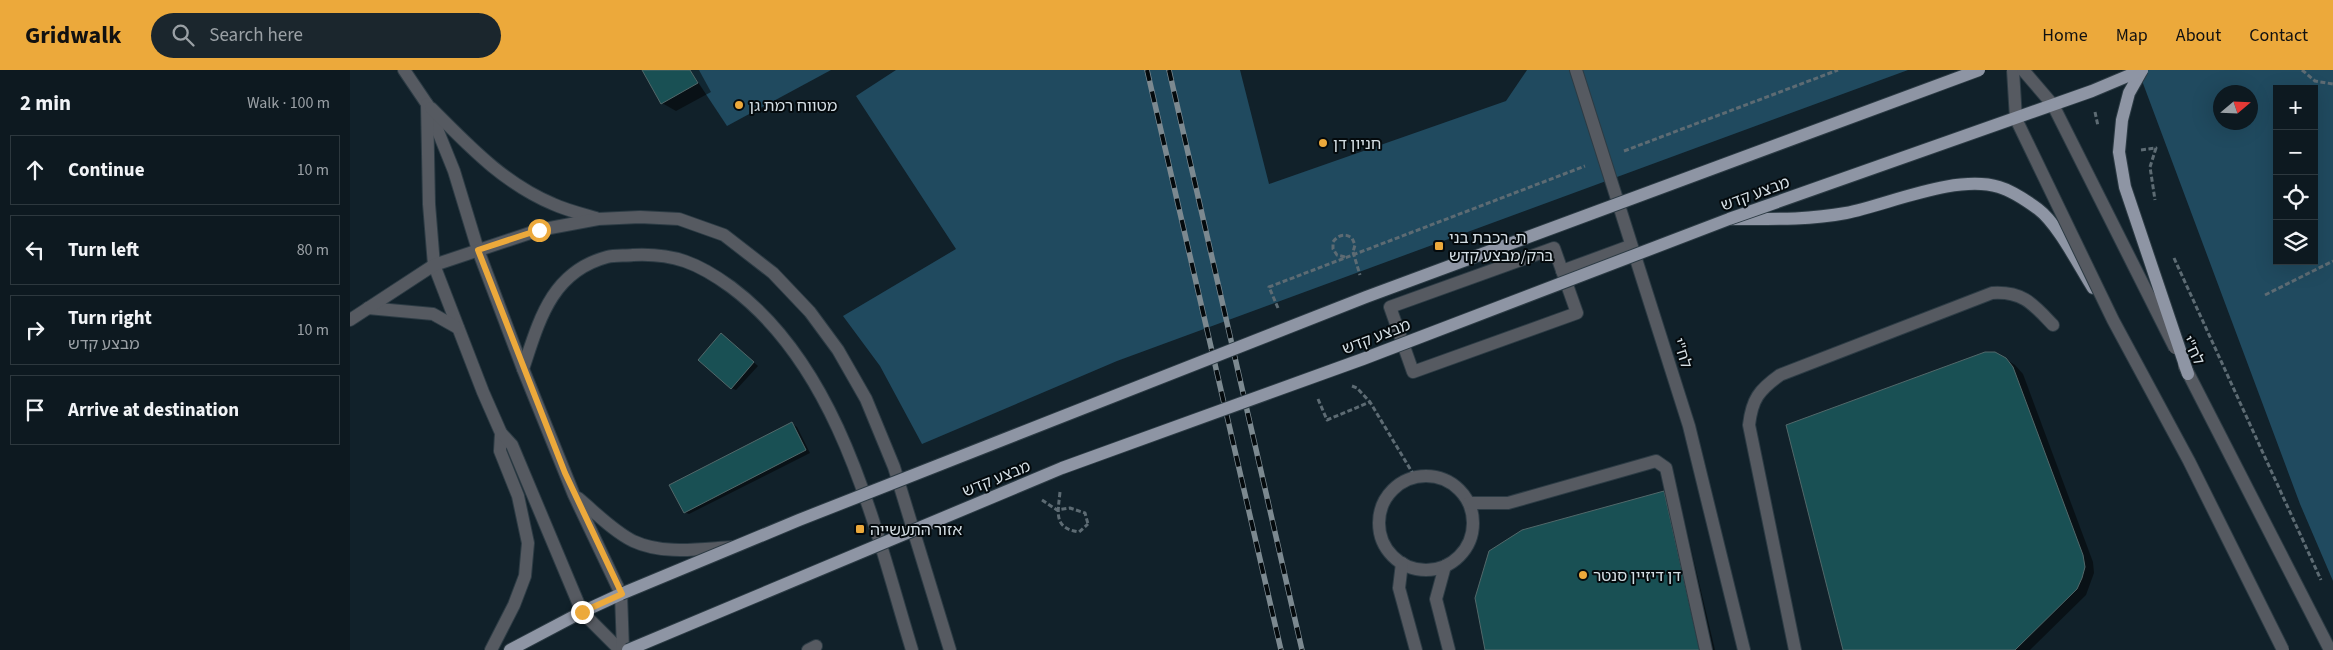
<!DOCTYPE html>
<html lang="en">
<head>
<meta charset="utf-8">
<style>
	:root { --surface:#0d1920; --page:#1b262d; --text:#f1f3f6; --muted:#9aa0a5; --line:#2d383e; --accent:#eca93b }
	body { margin:0; font-family:"Source Sans 3","Noto Sans Hebrew",sans-serif; background:var(--page); color:var(--text) }
	.controls { position:absolute; right:15px; top:15px; display:grid; overflow:hidden; border-radius:0px; box-shadow:0 5px 20px #0002 }
	.controls button { width:45px; height:45px; display:grid; place-items:center; padding:0; border:0; border-bottom:1px solid var(--line); background:var(--surface); color:var(--text); font:25px sans-serif }
	.compass { position:absolute; left:1863px; top:15px; width:45px; height:45px; border-radius:50%; background:var(--surface); box-shadow:0 5px 20px #0002; rotate:71deg }
	.stop { position:absolute; width:15px; height:15px; margin:-11px; border:4px solid #eca93b; border-radius:50%; background:#fff }
	.stop.end { background:#eca93b; border-color:#fff; box-shadow:0 1px 5px #0008 }
	.list { margin:0; padding:0; list-style:none }
	h2 { display:flex; justify-content:space-between; align-items:center; height:65px; margin:0; padding:0 20px; font-size:21px }
	h2 small { font-size:16px; font-weight:400; color:var(--muted) }
	.list li { display:grid; grid-template-columns:32px 1fr auto; gap:15px; align-items:center; box-sizing:border-box; height:70px; margin:0 10px 10px; padding:0 10px; border:1px solid var(--line); border-radius:0px }
	.list b { display:block; font-size:19px; white-space:nowrap }
	.list p { margin:0; font-size:16px; white-space:nowrap; color:var(--muted) }
	.list em { font-size:16px; font-style:normal; color:var(--muted) }
	.icon { flex:none; width:28px; height:28px; fill:none; stroke:currentColor; stroke-width:2; stroke-linecap:round; stroke-linejoin:round }
	.map { position:relative; flex:none; width:1983px; height:580px; overflow:hidden }
	header { display:flex; align-items:center; gap:30px; box-sizing:border-box; height:70px; padding:0 25px; background:var(--accent); color:#111 }
	header strong { font-size:24px }
	nav { display:flex; gap:28px; margin-inline-start:auto; font-size:18px }
	.search { width:350px; height:45px; background:var(--page); display:flex; align-items:center; gap:12px; box-sizing:border-box; padding:0 18px; border-radius:28px; color:var(--muted); font-size:19px }
	main { display:flex }
	aside { flex:1; background:var(--surface) }
	.map>svg:first-child { display:block }
</style>
</head>
<body>
<header>
<strong>Gridwalk</strong>
<div class="search"><svg class="icon" aria-label="search" viewBox="0 0 24 24"><circle cx="10" cy="10" r="6"/><path d="M15 15l6 6"/></svg>Search here</div>
<nav><a>Home</a><a>Map</a><a>About</a><a>Contact</a></nav>
</header>
<main>
<aside>
<h2>2 min<small>Walk · 100 m</small></h2>
<ul class="list">
<li><svg class="icon" aria-label="ahead" viewBox="0 0 24 24"><path d="M12 20V5M6 11l6-6 6 6"/></svg><div><b>Continue</b></div><em>10 m</em></li>
<li><svg class="icon" aria-label="left" viewBox="0 0 24 24"><path d="M17 20v-9H6M10 6l-5 5 5 5"/></svg><div><b>Turn left</b></div><em>80 m</em></li>
<li><svg class="icon" aria-label="right" viewBox="0 0 24 24"><path d="M7 20v-9h11M14 6l5 5-5 5"/></svg><div><b>Turn right</b><p>מבצע קדש</p></div><em>10 m</em></li>
<li><svg class="icon" aria-label="arrive" viewBox="0 0 24 24"><path d="M6 21V4h12l-3 4 3 4H6"/></svg><div><b>Arrive at destination</b></div></li>
</ul>
</aside>
<div class="map">
<svg width="1983" height="580" viewBox="0 0 1983 580">
	<rect width="100%" height="100%" fill="#11212a"/>
	<!-- green -->
	<g fill="#204a5f" fill-rule="evenodd">
		<path d="M340,0H481L377,56Z"/>
		<path d="M546,0H890L919,114L1156,31L1177,0H1558L767,291L572,374L530,296L493,246L606,179L506,26Z"/>
		<path d="M1788,0H1983V511L1950,434ZM1927,19H1964V191H1927ZM1870,22H1900V52H1870Z"/>
	</g>
	<!-- shadow -->
	<g fill="#0007">
		<path d="M293,0H349L361,22L326,41L312,33Z"/>
		<path d="M376,268L408,296L386,320L381,318Z"/>
		<path d="M1655,289L1665,295L1673,304L1743,492L1744,503L1736,525L1680,580H1495Z"/>
		<path d="M442,354L447,357L460,383L339,444L334,442Z"/>
		<path d="M1314,423L1330,432L1365,580H1136Z"/>
	</g>
	<!-- building -->
	<g fill="#195054" stroke="#52686a">
		<path d="M292,0H340L348,13L311,34Z"/>
		<path d="M371,263L404,292L381,319L348,290Z"/>
		<path d="M1635,282H1645L1656,288L1663,297L1733,485L1735,497L1732,508L1727,519L1665,580H1493L1436,355Z"/>
		<path d="M442,352L456,380L334,443L319,415Z"/>
		<path d="M1314,421L1350,580H1135L1125,528L1139,481L1172,460Z"/>
	</g>
	<g fill="none" stroke-linecap="round" stroke-linejoin="round">
		<defs>
			<g id="lane">
				<path d="M54,0L77,34L104,101L128,180L173,299"/>
				<path d="M77,34L79,134L84,195L133,322L151,363L150,381L168,426L178,473L175,506L164,535L141,580"/>
				<path d="M81,38C118,75 153,113 203,134C216,140 232,144 246,148"/>
				<path d="M1204,178L1227,243L1063,302L1040,237Z"/>
				<path d="M1212,201L1280,176"/>
				<path d="M18,238L83,244L108,258"/>
				<path d="M0,250L84,195L189,160L248,149L290,147L329,149L374,165L423,203L460,242L488,280L516,329L544,397L600,580"/>
				<path d="M151,363L162,375L232,542L270,580"/>
				<circle cx="1076" cy="453" r="47"/>
				<path d="M228,428C245,442 263,461 283,471C313,485 349,479 382,477"/>
				<path d="M1119,433H1158L1306,391L1316,398L1356,580"/>
				<path d="M1052,493L1049,518L1066,580"/>
				<path d="M1095,496L1086,529L1099,580"/>
				<path d="M273,580L271,524L224,425L173,299C189,251 201,202 257,187C265,185 275,186 283,185C324,183 348,193 381,217C491,299 524,456 562,580"/>
				<path d="M458,580L466,576"/>
				<path d="M1445,580L1399,355C1402,329 1409,320 1430,305L1642,223C1673,221 1683,234 1703,255"/>
			</g>
			<path id="street" d="M1226,0L1339,356L1394,580"/>
			<g id="primary">
				<path d="M1382,149C1420,149 1458,150 1496,143C1540,134 1606,104 1649,117C1663,121 1677,131 1688,139C1708,154 1729,196 1743,218"/>
				<path d="M160,580L232,542L271,524"/>
			</g>
		</defs>
		<!-- lane casing -->
		<use href="#lane" stroke="#2c3b44" stroke-width="14"/>
		<!-- street casing -->
		<use href="#street" stroke="#2c3b44" stroke-width="14"/>
		<!-- primary casing -->
		<use href="#primary" stroke="#2c3b44" stroke-width="14"/>
		<!-- path -->
		<g stroke="#5d6b73" stroke-width="3" stroke-dasharray="5 2.5" stroke-linecap="butt">
			<path d="M1952,0L1965,11L1983,14"/>
			<path d="M1745,42L1748,56"/>
			<path d="M1791,80L1806,78L1800,97L1805,130"/>
			<path d="M1274,81L1488,0"/>
			<path d="M995,187L987,185L983,179V172C988,165 995,163 1002,168L1005,175L1003,182"/>
			<path d="M1824,188L1971,510"/>
			<path d="M1915,225L1983,191"/>
			<path d="M928,238L919,217L1235,96"/>
			<path d="M1002,316L1007,318L1020,332"/>
			<path d="M968,329L977,350L1020,332L1065,407"/>
			<path d="M692,430L707,440L720,438L735,443L738,454"/>
		</g>
		<!-- lane -->
		<use href="#lane" stroke="#565a61" stroke-width="12"/>
		<!-- street -->
		<use href="#street" stroke="#565a61" stroke-width="12"/>
		<!-- primary -->
		<use href="#primary" stroke="#8e95a4" stroke-width="12"/>
		<defs>
			<g id="rail">
				<path d="M797,0L931,580"/>
				<path d="M819,0L952,580"/>
			</g>
		</defs>
		<!-- rail casing -->
		<use href="#rail" stroke="#7c8990" stroke-width="5.5"/>
		<!-- rail -->
		<use href="#rail" stroke="#040a0d" stroke-width="4" stroke-dasharray="11" stroke-linecap="butt"/>
		<defs>
			<g id="street-bridge">
				<path d="M1663,0L1666,49L1763,250L1839,391L1933,580"/>
				<path d="M1673,0L1703,35L1825,278"/>
				<path d="M1834,295L1980,580"/>
			</g>
			<g id="primary-bridge">
				<path d="M1792,0L1779,23L1772,50L1769,82L1775,117L1838,304"/>
				<path d="M271,524L449,450L1016,227L1629,0"/>
				<path d="M278,580L712,398L1013,289L1379,149L1742,21L1792,0"/>
			</g>
		</defs>
		<!-- street-bridge casing -->
		<use href="#street-bridge" stroke="#2c3b44" stroke-width="14" stroke-linecap="butt"/>
		<!-- primary-bridge casing -->
		<use href="#primary-bridge" stroke="#2c3b44" stroke-width="14" stroke-linecap="butt"/>
		<!-- path-bridge -->
		<g stroke="#5d6b73" stroke-width="3" stroke-dasharray="5 2.5" stroke-linecap="butt">
			<path d="M1003,182L1010,205"/>
			<path d="M710,422C708,443 703,458 729,462L738,454"/>
		</g>
		<!-- street-bridge -->
		<use href="#street-bridge" stroke="#565a61" stroke-width="12"/>
		<!-- primary-bridge -->
		<use href="#primary-bridge" stroke="#8e95a4" stroke-width="12"/>
	</g>
	<g fill="none" stroke-linecap="round" stroke-linejoin="round">
		<!-- route -->
		<path stroke="#eca93b" stroke-width="6" d="M189,160L128,180L215,403L272,524L232,542"/>
	</g>
	<!-- markers -->
	<g fill="#eca93b" stroke="#040a0d" stroke-width="2">
		<circle cx="389" cy="35" r="5"/>
		<circle cx="973" cy="73" r="5"/>
		<rect x="1084" y="171" width="10" height="10" rx="2.5"/>
		<rect x="505" y="454" width="10" height="10" rx="2.5"/>
		<circle cx="1233" cy="505" r="5"/>
	</g>
	<g text-anchor="middle" stroke-width="4" stroke-linejoin="round" paint-order="stroke">
		<!-- poi labels -->
		<g font-size="16" fill="#d4dee4" stroke="#040a0d" text-anchor="start">
			<text x="399" y="41">מטווח רמת גן</text>
			<text x="983" y="79">חניון דן</text>
			<text x="1099" y="173">ת. רכבת בני<tspan x="1099" dy="18">ברק/מבצע קדש</tspan></text>
			<text x="520" y="465">אזור התעשייה</text>
			<text x="1243" y="511">דן דיזיין סנטר</text>
		</g>
		<!-- street labels -->
		<g font-size="16" fill="#d4dee4" stroke="#040a0d">
			<text transform="translate(1405 123) rotate(-20)" y="6">מבצע קדש</text>
			<text transform="translate(1026 266) rotate(-21)" y="6">מבצע קדש</text>
			<text transform="translate(1844 280) rotate(63)" y="6">לח"י</text>
			<text transform="translate(1333 283) rotate(72)" y="6">לח"י</text>
			<text transform="translate(646 408) rotate(-22)" y="6">מבצע קדש</text>
		</g>
	</g>
</svg>
<div class="controls">
<button>+</button>
<button>−</button>
<button><svg class="icon" aria-label="locate" viewBox="0 0 24 24"><circle cx="12" cy="12" r="6"/><path d="M12 2v4M12 18v4M2 12h4M18 12h4"/></svg></button>
<button><svg class="icon" aria-label="layers" viewBox="0 0 24 24"><path d="M12 4l9 5-9 5-9-5zM3 14l9 5 9-5"/></svg></button>
</div>
<svg class="compass" viewBox="-18 -18 36 36"><path d="M0-13l5 13h-10z" fill="#e53935"/><path d="M0 13l5-13h-10z" fill="#9aa0a5"/></svg>
<div class="stop" style="left:189px;top:160px"></div>
<div class="stop end" style="left:232px;top:542px"></div>
</div>
</main>
</body>
</html>
